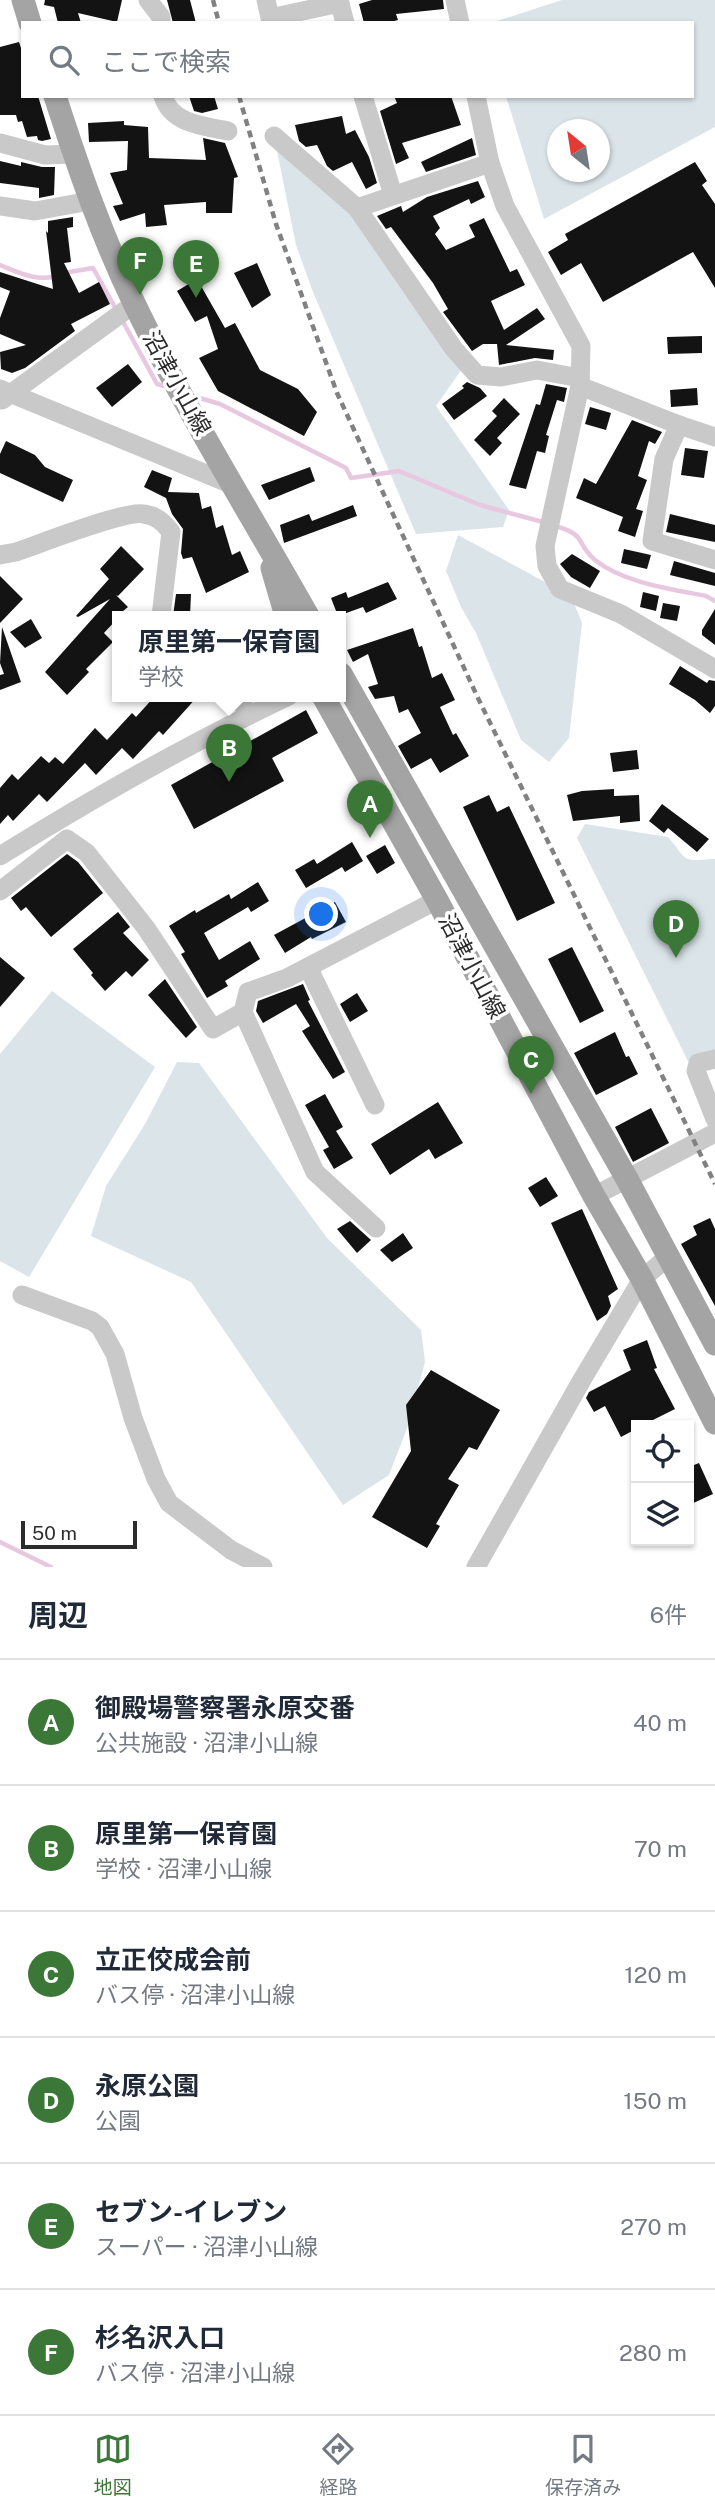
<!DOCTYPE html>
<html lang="ja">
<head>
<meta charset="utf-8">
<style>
	:root { --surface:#fff; --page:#f6f6f7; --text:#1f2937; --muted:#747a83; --line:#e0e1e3; --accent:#3b7837 }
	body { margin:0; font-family:"Public Sans","Noto Sans JP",sans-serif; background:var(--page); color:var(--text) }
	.controls { position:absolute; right:21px; bottom:21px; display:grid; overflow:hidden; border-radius:0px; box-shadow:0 2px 5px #0004 }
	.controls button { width:63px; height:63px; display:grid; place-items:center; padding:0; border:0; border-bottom:2px solid var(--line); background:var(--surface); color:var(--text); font:35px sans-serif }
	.compass { position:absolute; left:547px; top:119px; width:63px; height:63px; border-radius:50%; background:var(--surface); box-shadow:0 2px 5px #0004; rotate:330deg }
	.scale { position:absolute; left:21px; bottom:18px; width:116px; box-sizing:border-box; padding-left:7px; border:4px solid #2c2c2c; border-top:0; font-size:19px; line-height:24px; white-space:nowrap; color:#2c2c2c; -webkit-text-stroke:5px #fff; paint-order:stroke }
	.you { position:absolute; left:322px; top:915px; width:24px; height:24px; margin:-18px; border:5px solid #fff; border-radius:50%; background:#1a73e8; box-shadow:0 0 0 10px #1a73e833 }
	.badge { display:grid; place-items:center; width:46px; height:46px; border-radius:50%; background:var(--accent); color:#fff; font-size:23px; font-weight:700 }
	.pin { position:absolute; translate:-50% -58px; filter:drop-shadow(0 2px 4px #0008) }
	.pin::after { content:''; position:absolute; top:37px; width:24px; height:21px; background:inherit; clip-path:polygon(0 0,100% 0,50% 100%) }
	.popup { position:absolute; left:112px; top:611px; width:234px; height:91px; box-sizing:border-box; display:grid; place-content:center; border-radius:0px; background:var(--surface); filter:drop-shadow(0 2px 5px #0005); font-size:23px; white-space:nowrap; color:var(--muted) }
	.popup b { font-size:26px; color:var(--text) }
	.popup::after { content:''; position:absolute; left:50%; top:100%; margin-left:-14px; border:14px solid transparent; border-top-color:var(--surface) }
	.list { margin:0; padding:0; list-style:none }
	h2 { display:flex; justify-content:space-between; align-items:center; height:91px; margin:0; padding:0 28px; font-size:30px }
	h2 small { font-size:23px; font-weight:400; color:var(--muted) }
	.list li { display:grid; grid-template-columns:46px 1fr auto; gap:21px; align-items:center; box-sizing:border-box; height:126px; padding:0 28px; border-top:2px solid var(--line) }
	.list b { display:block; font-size:26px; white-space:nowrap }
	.list p { margin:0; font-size:23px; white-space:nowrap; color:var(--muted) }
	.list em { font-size:23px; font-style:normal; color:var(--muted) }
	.icon { flex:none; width:38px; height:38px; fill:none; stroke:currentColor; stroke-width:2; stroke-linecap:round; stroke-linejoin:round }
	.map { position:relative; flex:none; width:715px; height:1567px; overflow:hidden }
	.search { position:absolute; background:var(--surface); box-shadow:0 2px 5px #0004; left:21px; right:21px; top:21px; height:77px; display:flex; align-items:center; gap:18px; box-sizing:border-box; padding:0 24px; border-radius:0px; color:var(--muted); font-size:26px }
	.sheet { height:847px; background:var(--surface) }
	nav { display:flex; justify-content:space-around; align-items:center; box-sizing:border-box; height:98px; border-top:2px solid var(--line); background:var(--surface); font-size:19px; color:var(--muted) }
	nav a { display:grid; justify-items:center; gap:4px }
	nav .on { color:var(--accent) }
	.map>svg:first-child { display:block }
</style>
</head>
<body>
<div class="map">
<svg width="715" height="1567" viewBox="0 0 715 1567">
	<rect width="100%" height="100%" fill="#fff"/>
	<!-- green -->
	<g fill="#dae4e9" fill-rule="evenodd">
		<path d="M562,0H715V127L544,219L506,96H692V23H491ZM558,130H600V172H558Z"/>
		<path d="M274,136L350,207L464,366L436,406L509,510L503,527L416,534L313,292L296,245Z"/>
		<path d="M458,535L571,596L582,623L569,738L549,762L521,740L476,633L461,607L446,571Z"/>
		<path d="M585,824L668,837C689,862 680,861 715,859V1056L688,1061L577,838Z"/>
		<path d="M52,991L155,1067L29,1277L0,1261V1054Z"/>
		<path d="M177,1062L199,1063L327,1238L421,1330L425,1362L409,1423L389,1475L343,1505L191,1282L91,1236L106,1186L145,1124Z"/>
	</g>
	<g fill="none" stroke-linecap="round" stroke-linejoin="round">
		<!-- stream -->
		<g stroke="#e8c7e1" stroke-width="4.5">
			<path d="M0,265C18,272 36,282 56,276"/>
			<path d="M64,273L93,268L117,311"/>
			<path d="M121,318L157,384L168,387"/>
			<path d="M193,396L220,404L346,468L351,478L399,471L480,505L543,522"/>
			<path d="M555,526C588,535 575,543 595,560C624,583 670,589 706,596L715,601"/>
			<path d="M0,1542L51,1567"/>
		</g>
	</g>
	<!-- building -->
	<g fill="#131313">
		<path d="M45,0H122L117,22L78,13L81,23H58L54,7L44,5Z"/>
		<path d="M167,0H190L196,23H173Z"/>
		<path d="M372,0H443L444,9L396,14L398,20L387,23H364L359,4Z"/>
		<path d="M19,42L23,54V96H38L51,139L42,141L38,140L37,136L27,137L22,121L18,122L16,115H0V47Z"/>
		<path d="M189,96H214L218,109L202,113L194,111Z"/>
		<path d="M394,96H451L461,125L402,143L409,158L396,164L380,111L397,103Z"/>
		<path d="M342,116L346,134L355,130L369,157L377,183L366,189L352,162L333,171L327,166L317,145L306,147L299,141L295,125Z"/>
		<path d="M124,121V125L148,127L149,158L206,160L203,138L225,143L238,177L234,178L232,213H206V202L164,205L167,225L146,227L145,213L120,221L113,206L123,204L110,173L127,170L128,141L89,142L88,123Z"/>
		<path d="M472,138L476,155L426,172L421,162Z"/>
		<path d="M0,161L21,166V162L42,167H55L54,195L39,198V188L0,183Z"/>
		<path d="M695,162L707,181L702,185L715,204V288L693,252L603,302L581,263L561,275L548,252L568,240L565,234Z"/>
		<path d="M478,181L485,197L471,204L469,199L433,216L440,228L435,234L446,250L475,237L469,225L484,218L510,272L517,269L525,285L491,301L504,330L537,308L545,319L506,345L554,350L553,360L535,358L499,365L497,344H483L472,351L443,312L448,309L433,283L391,227L386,229L377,216L401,206L403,212L427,197Z"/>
		<path d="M73,217V227L67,228L71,262L64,263L79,293L99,282L110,304L71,324L75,331L25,368L12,373L1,369L0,352L26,345L0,334V318L10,291L0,287V272L53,289L46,231L48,233V221Z"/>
		<path d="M257,263L271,295L252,308L234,273Z"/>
		<path d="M197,279L225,328L235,323L260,370L298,389L317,412L304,436L218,391L199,358L218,349L207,316L195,322L177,291Z"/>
		<path d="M702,336V353L668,354L667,337Z"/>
		<path d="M128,364L142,382L112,407L96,388Z"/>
		<path d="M467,382L480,388L487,396L454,420L442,404L464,388L462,386Z"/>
		<path d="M546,384L567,388L564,402L557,400L546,435L549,436L545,453L537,451L526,489L509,485L536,404L540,405Z"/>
		<path d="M697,388L698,405L671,407L670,390Z"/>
		<path d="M504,398L520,414L497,438L502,443L490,456L474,440L497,416L492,411Z"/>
		<path d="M590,407L611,413L606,430L585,424Z"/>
		<path d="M632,420L662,432L655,444L649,441L638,476L647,480L636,509L643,511L635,537L618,531L623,517L576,498L584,478L596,484Z"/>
		<path d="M6,441L35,455L45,467L73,480L63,502L0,473V454Z"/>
		<path d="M685,448L708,451L704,478L681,475Z"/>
		<path d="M310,467L315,481L269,500L261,485Z"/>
		<path d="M152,470L172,478L168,492L199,493L202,509L211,506L216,528L223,525L232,555L240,551L249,572L206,593L192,557L183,559L181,553L183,529L172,514L166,498L144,487Z"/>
		<path d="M353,505L357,516L284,543L280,525L309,514L312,521Z"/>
		<path d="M670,514L715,525V542L666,532Z"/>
		<path d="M121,546L144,569L118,596L116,595L128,607L117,616V619L104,633L113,642L86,669L89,672L67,695L45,672L110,599L78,617L76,616L109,579L100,569Z"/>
		<path d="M624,549L651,555L647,569L621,563Z"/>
		<path d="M572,554L600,571L590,588L571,577L560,564Z"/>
		<path d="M674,561L715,573V586L670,575Z"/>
		<path d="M0,576L23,599L0,623Z"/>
		<path d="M388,582L397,599L366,613L363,607L338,616L331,598L346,592L348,598Z"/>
		<path d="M643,592L659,596L656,611L640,607Z"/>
		<path d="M176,594H191L190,616H173Z"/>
		<path d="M663,603L680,606L677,621L660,618Z"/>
		<path d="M715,609V645L702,635V630Z"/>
		<path d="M31,619L42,638L25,648L10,632Z"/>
		<path d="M2,627L21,682L0,690V675L4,674L0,663Z"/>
		<path d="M413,628L419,647L422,646L432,678L442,673L455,700L440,707L453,735L456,733L469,756L440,773L431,758L411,769L398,746L421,733L408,709L399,713L394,696L375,699L368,687L378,684L368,654L353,662L347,650Z"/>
		<path d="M680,666L707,683L709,680L715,681V706L710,713L695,700L669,684Z"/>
		<path d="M155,696H198L163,735L159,731L133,759L122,748L96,775L85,763L47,802L39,794L13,821L8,815L0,824V788L12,774L18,780L41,756L49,763L55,757L63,764L95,728L107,740L132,713L136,717Z"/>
		<path d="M306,710L318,733L272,758L284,781L194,829L171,785Z"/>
		<path d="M637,750L639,769L613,772L610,753Z"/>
		<path d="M614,789V796L639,795L640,821L620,823V816L573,821L567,795L582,791Z"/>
		<path d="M489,795L497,812L509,806L555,903L517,921L463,807Z"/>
		<path d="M662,804L709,839L697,852L668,828L664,833L649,821Z"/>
		<path d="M352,842L363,861L345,872L342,867L306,888L295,870L314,859L317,864Z"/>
		<path d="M385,845L395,863L377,874L366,856Z"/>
		<path d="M67,854L78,862L103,893L51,937L26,907L21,911L11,898Z"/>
		<path d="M258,882L269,901L251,912L248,907L204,933L219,960L250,941L260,959L225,981L228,986L207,998L181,954L185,952L169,926L195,910L196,913L229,894L231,899Z"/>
		<path d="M335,902L346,922L312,939L311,937L285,953L274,935Z"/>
		<path d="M118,912L130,927L123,933L149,960L132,977L126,971L105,991L91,975L93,973L73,949Z"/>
		<path d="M572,947L604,1011L580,1023L548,959Z"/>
		<path d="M0,957L25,978L0,1007Z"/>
		<path d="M165,979L197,1027L186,1038L148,995Z"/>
		<path d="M303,984L310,1000L308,1001L345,1072L333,1079L302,1031L310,1026L296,1004L263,1023L256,1011L258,1001Z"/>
		<path d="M357,993L368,1011L350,1022L340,1004Z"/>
		<path d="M615,1032L626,1057L629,1056L638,1074L596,1095L574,1053Z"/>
		<path d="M325,1094L343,1127L336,1131L353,1158L334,1169L323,1150L329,1147L305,1105Z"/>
		<path d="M438,1102L463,1143L435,1159L429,1149L390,1175L371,1144Z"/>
		<path d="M651,1108L669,1143L633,1162L615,1127Z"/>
		<path d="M546,1177L558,1196L540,1207L528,1188Z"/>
		<path d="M582,1209L618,1289L608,1296L611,1306L607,1314L597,1321L551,1223Z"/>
		<path d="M710,1218L715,1229V1306L681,1244L697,1235L693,1226Z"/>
		<path d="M350,1221L371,1240L357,1253L337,1229Z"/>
		<path d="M403,1233L413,1248L392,1262L380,1250Z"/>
		<path d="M647,1340L657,1368L654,1369L675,1409L643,1425H636V1429L621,1437L605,1406L594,1412L586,1398L589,1392L631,1370L623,1350Z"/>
		<path d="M431,1370L500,1410L477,1450L469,1447L448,1479L459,1485L436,1524L440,1526L427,1548L372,1517L411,1451L406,1405Z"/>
		<path d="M699,1463L713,1494L689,1505V1467Z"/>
	</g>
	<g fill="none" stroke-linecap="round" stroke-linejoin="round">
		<!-- minor -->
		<g stroke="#c9c9c9" stroke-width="19">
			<path d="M148,0L161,17V23"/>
			<path d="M266,0L270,18L340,3"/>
			<path d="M339,0L345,23"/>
			<path d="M455,0L460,23"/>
			<path d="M163,96C171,124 204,126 228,131"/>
			<path d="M363,96L393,195"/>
			<path d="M476,96L490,163L505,206L581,346L580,386L545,546L547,566L560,589L621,614L715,669"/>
			<path d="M274,136L357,208L454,349L477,375L501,377L537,370L580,378"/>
			<path d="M0,143L45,155L74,154"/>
			<path d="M0,206L35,211L90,201"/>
			<path d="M357,208L490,163"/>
			<path d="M580,386L679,425L715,437"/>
			<path d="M0,389L233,485"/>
			<path d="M2,400L134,304"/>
			<path d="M679,425L664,459L652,541L715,560"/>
			<path d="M0,555L16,552C40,544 125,510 144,514C157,516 163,522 171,532L161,616"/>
			<path d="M237,696L249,715"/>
			<path d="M0,856C93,798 190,743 289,696"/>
			<path d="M0,891L67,839L87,853L146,928L213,1029L243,1012"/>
			<path d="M308,967L375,1105"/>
			<path d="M715,1059L698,1063L696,1071L715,1119"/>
			<path d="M594,1196L715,1133"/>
			<path d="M376,1228L315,1172L243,1012L248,992L287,978L437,900"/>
			<path d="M22,1295L92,1321L100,1327L115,1354L133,1418L156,1479L169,1503L231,1550L263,1567"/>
			<path d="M476,1567L583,1378L642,1279L669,1256"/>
		</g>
		<!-- major -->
		<g stroke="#a4a4a4" stroke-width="23">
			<path d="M23,0L30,23"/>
			<path d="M55,96C78,167 102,237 135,305C186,411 250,513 308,616"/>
			<path d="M272,568L286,616"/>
			<path d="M341,674L627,1179L715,1344"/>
			<path d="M323,696L437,900L594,1196L642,1279L715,1423"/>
		</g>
		<!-- rail -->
		<g stroke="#818181" stroke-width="4.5" stroke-dasharray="7 5" stroke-linecap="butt">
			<path d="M213,0L219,23"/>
			<path d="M239,96L276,224L337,393L477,696L715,1184"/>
		</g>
	</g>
	<g text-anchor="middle" stroke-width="7" stroke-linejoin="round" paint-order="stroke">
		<!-- street labels -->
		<g font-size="23" fill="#2c2c2c" stroke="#fff">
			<text transform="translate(177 383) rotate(61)" y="8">沼津小山線</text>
			<text transform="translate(472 966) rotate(62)" y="8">沼津小山線</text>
		</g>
	</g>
</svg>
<div class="controls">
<button><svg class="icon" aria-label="locate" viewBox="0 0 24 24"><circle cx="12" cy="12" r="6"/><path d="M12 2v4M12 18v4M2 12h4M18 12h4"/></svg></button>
<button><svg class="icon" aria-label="layers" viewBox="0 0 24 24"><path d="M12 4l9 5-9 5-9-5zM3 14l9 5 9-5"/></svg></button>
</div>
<svg class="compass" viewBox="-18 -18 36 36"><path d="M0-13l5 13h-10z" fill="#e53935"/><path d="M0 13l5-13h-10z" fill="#747a83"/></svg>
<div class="scale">50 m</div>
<div class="you"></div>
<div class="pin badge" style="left:370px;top:838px">A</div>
<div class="pin badge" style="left:229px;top:782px">B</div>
<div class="popup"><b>原里第一保育園</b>学校</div>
<div class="pin badge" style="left:531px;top:1094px">C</div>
<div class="pin badge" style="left:676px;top:958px">D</div>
<div class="pin badge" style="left:196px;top:298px">E</div>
<div class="pin badge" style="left:140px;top:295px">F</div>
<div class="search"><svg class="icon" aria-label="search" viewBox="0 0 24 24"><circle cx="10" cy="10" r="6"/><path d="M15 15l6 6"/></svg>ここで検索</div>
</div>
<section class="sheet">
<h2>周辺<small>6件</small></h2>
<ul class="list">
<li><span class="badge">A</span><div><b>御殿場警察署永原交番</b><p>公共施設 · 沼津小山線</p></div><em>40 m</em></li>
<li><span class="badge">B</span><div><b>原里第一保育園</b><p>学校 · 沼津小山線</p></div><em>70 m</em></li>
<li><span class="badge">C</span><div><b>立正佼成会前</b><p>バス停 · 沼津小山線</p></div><em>120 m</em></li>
<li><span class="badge">D</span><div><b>永原公園</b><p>公園</p></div><em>150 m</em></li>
<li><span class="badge">E</span><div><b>セブン-イレブン</b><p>スーパー · 沼津小山線</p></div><em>270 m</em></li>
<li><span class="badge">F</span><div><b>杉名沢入口</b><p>バス停 · 沼津小山線</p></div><em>280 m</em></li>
</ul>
</section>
<nav>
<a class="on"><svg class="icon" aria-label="map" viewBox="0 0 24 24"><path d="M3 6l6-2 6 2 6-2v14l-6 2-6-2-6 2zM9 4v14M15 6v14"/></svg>地図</a>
<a><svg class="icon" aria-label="directions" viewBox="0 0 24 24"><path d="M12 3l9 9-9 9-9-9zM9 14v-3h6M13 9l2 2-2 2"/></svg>経路</a>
<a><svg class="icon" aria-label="saved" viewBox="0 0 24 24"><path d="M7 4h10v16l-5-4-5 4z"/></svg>保存済み</a>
</nav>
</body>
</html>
